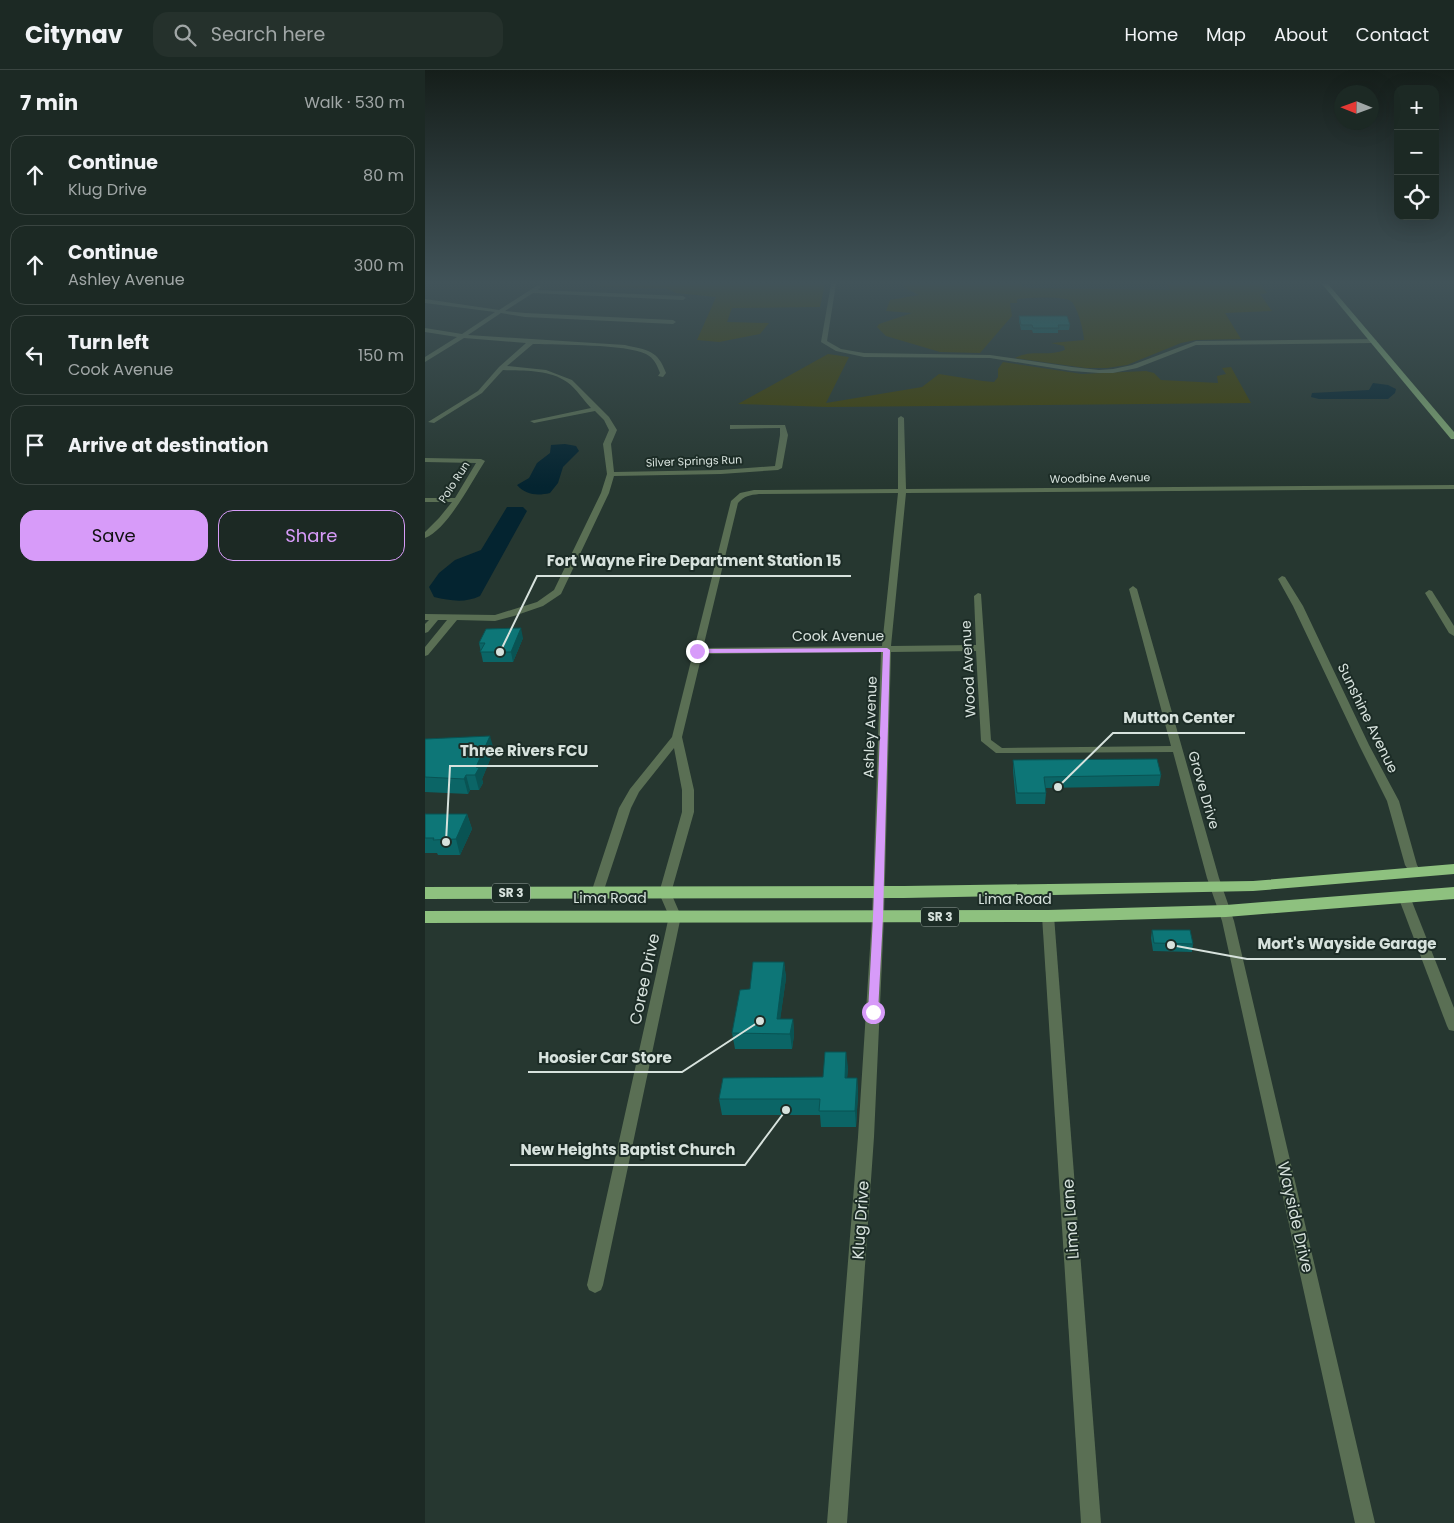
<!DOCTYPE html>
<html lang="en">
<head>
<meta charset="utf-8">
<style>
	:root { --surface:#1c2924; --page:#25312c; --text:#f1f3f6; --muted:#a0a6a6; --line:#3a4541; --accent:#d79bf9 }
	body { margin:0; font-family:Poppins,sans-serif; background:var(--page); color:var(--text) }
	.controls { position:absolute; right:15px; top:15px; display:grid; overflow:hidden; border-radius:10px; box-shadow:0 5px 20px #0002 }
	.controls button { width:45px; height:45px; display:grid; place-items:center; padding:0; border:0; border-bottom:1px solid var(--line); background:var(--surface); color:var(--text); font:25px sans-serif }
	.compass { position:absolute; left:909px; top:15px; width:45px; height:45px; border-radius:50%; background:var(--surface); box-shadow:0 5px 20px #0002; rotate:271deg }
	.stop { position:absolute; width:15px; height:15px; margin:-11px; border:4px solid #d79bf9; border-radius:50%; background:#fff }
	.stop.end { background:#d79bf9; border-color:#fff; box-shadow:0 1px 5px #0008 }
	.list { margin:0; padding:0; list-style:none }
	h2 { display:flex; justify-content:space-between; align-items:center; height:65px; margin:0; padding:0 20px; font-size:21px }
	h2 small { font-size:16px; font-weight:400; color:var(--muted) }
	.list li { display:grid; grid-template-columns:32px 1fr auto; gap:15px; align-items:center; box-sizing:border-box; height:80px; margin:0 10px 10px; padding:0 10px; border:1px solid var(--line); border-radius:15px }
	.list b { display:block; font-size:19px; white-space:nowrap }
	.list p { margin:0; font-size:16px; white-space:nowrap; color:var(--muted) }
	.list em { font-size:16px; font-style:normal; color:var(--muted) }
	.actions { display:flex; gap:10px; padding:15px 20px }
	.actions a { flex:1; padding:11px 0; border:1px solid var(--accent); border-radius:15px; text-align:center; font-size:18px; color:var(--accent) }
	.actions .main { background:var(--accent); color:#111 }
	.icon { flex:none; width:28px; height:28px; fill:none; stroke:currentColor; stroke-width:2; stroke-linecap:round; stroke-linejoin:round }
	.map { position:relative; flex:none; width:1029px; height:1453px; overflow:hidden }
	header { display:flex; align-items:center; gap:30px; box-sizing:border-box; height:70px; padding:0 25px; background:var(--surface); border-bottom:1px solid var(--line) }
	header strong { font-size:24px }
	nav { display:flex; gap:28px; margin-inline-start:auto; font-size:18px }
	.search { width:350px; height:45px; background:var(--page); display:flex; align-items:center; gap:12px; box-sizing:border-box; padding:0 18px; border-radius:15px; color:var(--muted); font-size:19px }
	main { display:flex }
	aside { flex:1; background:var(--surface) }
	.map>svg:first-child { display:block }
</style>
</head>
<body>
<header>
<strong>Citynav</strong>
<div class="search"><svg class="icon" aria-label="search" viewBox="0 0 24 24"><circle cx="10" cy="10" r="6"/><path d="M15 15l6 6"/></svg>Search here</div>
<nav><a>Home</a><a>Map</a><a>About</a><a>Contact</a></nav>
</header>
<main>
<aside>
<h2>7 min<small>Walk · 530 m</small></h2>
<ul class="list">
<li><svg class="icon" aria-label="ahead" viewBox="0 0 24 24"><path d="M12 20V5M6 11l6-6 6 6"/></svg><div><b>Continue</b><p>Klug Drive</p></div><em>80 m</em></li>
<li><svg class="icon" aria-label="ahead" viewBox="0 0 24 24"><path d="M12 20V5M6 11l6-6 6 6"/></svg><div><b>Continue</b><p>Ashley Avenue</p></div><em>300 m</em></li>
<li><svg class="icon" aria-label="left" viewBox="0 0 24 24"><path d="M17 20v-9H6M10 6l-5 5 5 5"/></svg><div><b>Turn left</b><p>Cook Avenue</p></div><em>150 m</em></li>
<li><svg class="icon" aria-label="arrive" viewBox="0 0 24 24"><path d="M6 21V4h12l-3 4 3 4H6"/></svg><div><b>Arrive at destination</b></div></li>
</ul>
<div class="actions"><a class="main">Save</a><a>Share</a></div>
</aside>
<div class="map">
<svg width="1029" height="1453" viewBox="0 0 1029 1453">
	<rect width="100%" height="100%" fill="#263730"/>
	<!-- green -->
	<g fill="#404000">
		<path d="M168,214H400L395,237L307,238L302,252L344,253L335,264L294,272L272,270L291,227L251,223L241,218L177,217Z"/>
		<path d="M477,214H597V217L609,218L745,220L742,214H835L842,223L835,224L847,241L800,243L816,269L771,270L756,273L702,295L682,298H661L590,288C606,279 623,287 640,280L639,276L626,273L659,270C659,262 653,239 647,232C641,225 603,228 592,229V233H585L587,246L555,283L515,282L461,266L452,257L454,254L487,243L461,241L465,230L494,225L482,219Z"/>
		<path d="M403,284L424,287L401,333L497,317L514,304L558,311L569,312L573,307V299L578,292L657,304L721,301L729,303L736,310L793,313L792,306L801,304L797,298L806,297L826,333L403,337L313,334Z"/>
	</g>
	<!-- water -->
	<g fill="#042430">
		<path d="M948,313L963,315L971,319L970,323L963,329H894L886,327L887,323L944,320Z"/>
		<path d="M140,374L151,376L154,381L138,397L133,413L125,423C112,426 101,425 92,415L104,408L112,393L125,383L126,375Z"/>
		<path d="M82,437H98L102,441L55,526C40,533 26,531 9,527L4,517L14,503L30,490L56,480Z"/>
	</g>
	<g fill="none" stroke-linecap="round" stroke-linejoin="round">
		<!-- minor -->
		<g fill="#5a6f54" fill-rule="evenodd">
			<path d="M406,214H411L402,271L416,279L439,283L565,285L647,297L674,300L688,299L707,295L771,271L949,269L952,271L949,273L771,275L712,298L688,303H674L647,301L565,288L439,287L411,281L396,272Z"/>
			<path d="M113,215L116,217L113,220L258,226L261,228L258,230L108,223L80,241L100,243L248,250L251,252L248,254L100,247L76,243L43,265L200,275C222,280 233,280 241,303L238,307L233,306L235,303C232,295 229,288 221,284C200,274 135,275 108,274L82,296L121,300L147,310L184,347L192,360L186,374L189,402L296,400L350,396L355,365V358L305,359V355H360L363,365L357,398L353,400L296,404L189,406L184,423L136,524L118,536L89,546L70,551L32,550L3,585L0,586V577L22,550H13L3,562L0,563V554L4,550H0V544L70,545L112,532L129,520L176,423L182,404L178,374L184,360L179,350L170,341L109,353L105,351L166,338C158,330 152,319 142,312C124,299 99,301 78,300L57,323L9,353L3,352L53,321L74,297L101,273L39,268L0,292V287L32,267L0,262V258L37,264L70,242L0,233V229L74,240Z"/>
			<path d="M476,346L479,348L481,419L1029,415V419L481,423L466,576L551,575L549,526L553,523L556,524L566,670L577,678L746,676L704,519L708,516L712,519L794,808L809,851L950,1453H930L797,851L782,808L748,682L571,683L556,671L551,581L466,582L459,847L449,1067L422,1453H402L433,1067L447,847L456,582L277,584L257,667L269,720V742L246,823L256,846L178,1215L176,1220L170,1223L164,1220L162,1215L244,846L234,823L257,742V720L249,678L214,722L206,738L178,823L176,826H168L166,823L194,738L205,719L247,667L306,431L315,423L329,420L473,419V348ZM473,423L457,576L278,578L313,433C319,426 325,425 334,424Z"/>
			<path d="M0,388L56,389L60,391C47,411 22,460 0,468V462L14,448L27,432H0V428H30L51,393L0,392Z"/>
			<path d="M857,506L860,507L878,536L944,675L974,731L992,795L997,803L995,806H987L980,795L962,731L934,675L868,536L853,509Z"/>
			<path d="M1004,520L1007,521L1029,556V566L1024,563L1000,523Z"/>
			<path d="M980,825L984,826L986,829L1029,938V961L1024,960L1022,956L974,829L976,826Z"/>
			<path d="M623,842L627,843L629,846L676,1453H656L617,846L619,843Z"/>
		</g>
		<!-- major -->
		<path fill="#80a973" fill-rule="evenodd" d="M897,214H903L1029,362V369H1026Z"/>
		<!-- highway -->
		<g fill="#8ec17f" fill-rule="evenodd">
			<path d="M1029,794V804L828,821L479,828L0,829V817L479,816L828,811Z"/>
			<path d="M1029,817V829L801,847L623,852L0,853V841L623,840L801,835Z"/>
		</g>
	</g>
	<!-- wall -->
	<g fill="#0b6566">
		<path d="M594,246L645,255L644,260H633V263H608L607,260H596L594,251Z"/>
		<path d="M98,568L88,592H58L54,573Z"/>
		<path d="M0,669L69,680L57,709L58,713L54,720H45L43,724L0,722Z"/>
		<path d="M588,690L736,705L734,716L620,718L621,723L620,734H591L588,701Z"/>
		<path d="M0,744H42L47,759L35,785H13L12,783H0Z"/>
		<path d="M727,860L768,874L767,882L728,881L726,868Z"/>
		<path d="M359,892L361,908L355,949H368L369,965L367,979H310L307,963L325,919Z"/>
		<path d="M423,997L422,1008H432L433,1024L431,1057H396L395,1045H297L294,1029L398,1007Z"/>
	</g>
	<!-- shaded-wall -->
	<g fill="#095353">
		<path d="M96,558L98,568L88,592L86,582Z"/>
		<path d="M65,666L69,680L57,709L58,713L54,720L50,705L51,697Z"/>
		<path d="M41,705L45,720L43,724L39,709Z"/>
		<path d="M42,744L47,759L35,785L31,769Z"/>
		<path d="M359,892L361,908L353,965L352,949Z"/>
		<path d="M368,949L369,965L367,979L365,964Z"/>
		<path d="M421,982L423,997L421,1024L420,1008Z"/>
		<path d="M432,1008L433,1024L431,1057L430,1041Z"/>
	</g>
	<!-- building -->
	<g fill="#0d7677" stroke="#095353">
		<path d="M594,246H642L645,255H633L634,258H608L607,255H596Z"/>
		<path d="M96,558L86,582H55L60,573H54L61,559Z"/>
		<path d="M65,666L51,697L54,698L50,705H41L39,709L0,707V669Z"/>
		<path d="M732,689L736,705L619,707L621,723H592L588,690Z"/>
		<path d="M0,744H42L31,769L8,770L9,768H0Z"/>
		<path d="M727,860H765L768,874L729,873Z"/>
		<path d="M328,892H359L352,949H368L365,964L307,963L315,920L325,919Z"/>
		<path d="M400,982H421L420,1008H432L430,1041H394L395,1029H294L298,1008L398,1007Z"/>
	</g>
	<!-- sky -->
	<linearGradient id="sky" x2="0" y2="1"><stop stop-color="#151e1a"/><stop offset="0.51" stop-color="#415359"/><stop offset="1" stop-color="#415359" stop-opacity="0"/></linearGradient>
	<rect width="1029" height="417" fill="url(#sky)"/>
	<!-- route -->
	<path fill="#d79bf9" d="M462,578L465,580L458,847L453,942L448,946L443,942L448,847L458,582L272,583L269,581L272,579Z"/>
	<g text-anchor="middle" stroke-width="4" stroke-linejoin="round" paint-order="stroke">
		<!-- far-street labels -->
		<g font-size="11" fill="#d7e2dd" stroke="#1c2c26">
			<text transform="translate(269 391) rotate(-2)" y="4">Silver Springs Run</text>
			<text transform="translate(675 408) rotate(-1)" y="4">Woodbine Avenue</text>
			<text transform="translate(29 412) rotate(-57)" y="4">Polo Run</text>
		</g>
		<!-- shield labels -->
		<g fill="#1c2c26" stroke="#9faba6" stroke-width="1">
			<rect x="67" y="813.5" width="38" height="19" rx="4"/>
			<rect x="496" y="837.5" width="38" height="19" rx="4"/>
		</g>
		<g font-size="12" font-weight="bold" fill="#d7e2dd">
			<text x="86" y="827">SR 3</text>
			<text x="515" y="851">SR 3</text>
		</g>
		<!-- street labels -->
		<g font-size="14" fill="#d7e2dd" stroke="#1c2c26">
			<text x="413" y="571">Cook Avenue</text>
			<text transform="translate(543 599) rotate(-93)" y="5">Wood Avenue</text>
			<text transform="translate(943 648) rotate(64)" y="5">Sunshine Avenue</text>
			<text transform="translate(445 657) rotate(-88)" y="5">Ashley Avenue</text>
			<text transform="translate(779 720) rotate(74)" y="5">Grove Drive</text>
			<text x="185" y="833">Lima Road</text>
			<text x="590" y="834">Lima Road</text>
		</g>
		<!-- near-street labels -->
		<g font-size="16" fill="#d7e2dd" stroke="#1c2c26">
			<text transform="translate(219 909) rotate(-78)" y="6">Coree Drive</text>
			<text transform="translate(871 1147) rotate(77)" y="6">Wayside Drive</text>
			<text transform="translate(645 1149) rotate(-94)" y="6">Lima Lane</text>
			<text transform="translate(435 1150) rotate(-86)" y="6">Klug Drive</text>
		</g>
	</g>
	<!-- callouts -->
	<path fill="none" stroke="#d7e2dd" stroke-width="2" d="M75 582L112 506H426M633 717L688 663H820M21 772L25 696H173M746 875L822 889H1021M335 951L257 1002H103M361 1040L320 1095H85"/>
	<g fill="#d7e2dd" stroke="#1c2c26" stroke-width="2">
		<circle cx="75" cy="582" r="5"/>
		<circle cx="633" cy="717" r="5"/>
		<circle cx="21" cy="772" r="5"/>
		<circle cx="746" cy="875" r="5"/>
		<circle cx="335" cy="951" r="5"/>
		<circle cx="361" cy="1040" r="5"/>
	</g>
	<g font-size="15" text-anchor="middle" font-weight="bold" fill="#d7e2dd" stroke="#1c2c26" stroke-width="4" stroke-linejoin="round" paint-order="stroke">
		<text x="269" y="496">Fort Wayne Fire Department Station 15</text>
		<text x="754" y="653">Mutton Center</text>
		<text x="99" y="686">Three Rivers FCU</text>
		<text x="922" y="879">Mort's Wayside Garage</text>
		<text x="180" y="993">Hoosier Car Store</text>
		<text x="203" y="1085">New Heights Baptist Church</text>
	</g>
</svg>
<div class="controls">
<button>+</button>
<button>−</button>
<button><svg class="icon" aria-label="locate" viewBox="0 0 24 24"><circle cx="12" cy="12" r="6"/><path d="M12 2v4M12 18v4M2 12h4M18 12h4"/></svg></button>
</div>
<svg class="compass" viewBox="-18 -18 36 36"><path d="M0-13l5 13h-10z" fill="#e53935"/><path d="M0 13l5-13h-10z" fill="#a0a6a6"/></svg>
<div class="stop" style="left:448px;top:942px"></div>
<div class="stop end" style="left:272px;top:581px"></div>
</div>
</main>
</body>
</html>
